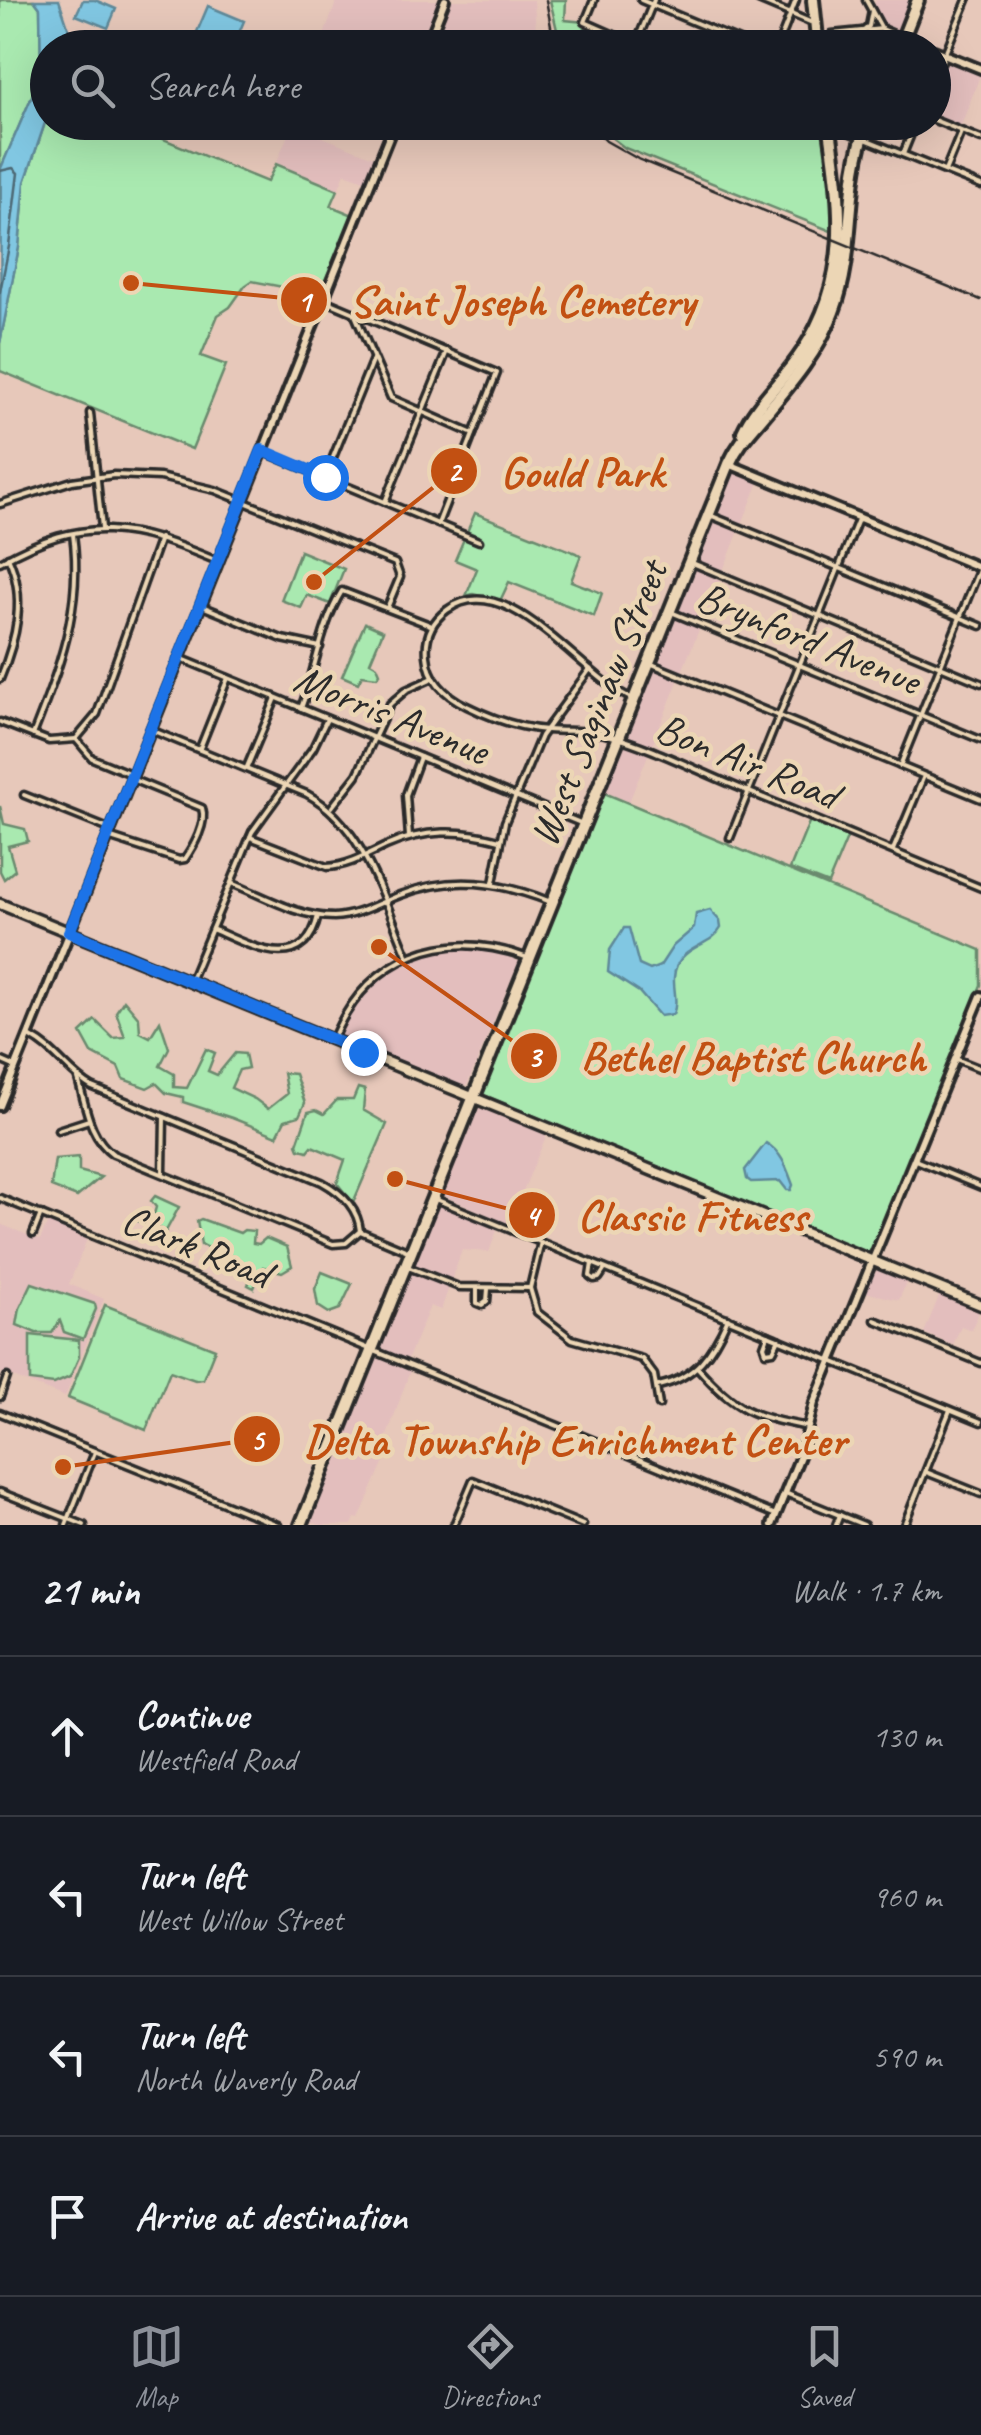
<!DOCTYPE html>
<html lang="en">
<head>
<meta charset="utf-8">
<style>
	:root { --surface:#171b24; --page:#20242c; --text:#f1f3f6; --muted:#9ea1a6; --line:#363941; --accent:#8c9099 }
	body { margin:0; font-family:Caveat,sans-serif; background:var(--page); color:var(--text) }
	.stop { position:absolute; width:30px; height:30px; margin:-22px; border:8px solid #1a73e8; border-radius:50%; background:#fff }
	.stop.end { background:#1a73e8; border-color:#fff; box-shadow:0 2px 10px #0008 }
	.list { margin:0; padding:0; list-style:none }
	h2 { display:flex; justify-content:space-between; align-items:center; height:130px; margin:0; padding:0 40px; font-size:42px }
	h2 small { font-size:32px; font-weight:400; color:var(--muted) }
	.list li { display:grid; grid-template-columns:65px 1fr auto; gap:30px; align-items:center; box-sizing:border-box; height:160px; padding:0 40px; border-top:2px solid var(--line) }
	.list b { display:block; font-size:38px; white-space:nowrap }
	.list p { margin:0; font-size:32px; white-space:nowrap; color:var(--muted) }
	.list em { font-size:32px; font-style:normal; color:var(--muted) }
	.icon { flex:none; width:55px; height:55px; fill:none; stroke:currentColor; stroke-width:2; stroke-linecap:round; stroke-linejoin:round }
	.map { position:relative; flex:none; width:981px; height:1525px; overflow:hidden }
	.search { position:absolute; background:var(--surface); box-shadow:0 10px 40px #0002; left:30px; right:30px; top:30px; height:110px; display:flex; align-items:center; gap:25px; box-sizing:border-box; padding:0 35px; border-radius:55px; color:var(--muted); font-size:38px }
	.sheet { height:770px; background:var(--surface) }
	nav { display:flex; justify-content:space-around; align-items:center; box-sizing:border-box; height:140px; border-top:2px solid var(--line); background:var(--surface); font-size:28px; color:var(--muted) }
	nav a { display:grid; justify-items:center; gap:5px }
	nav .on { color:var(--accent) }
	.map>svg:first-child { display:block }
</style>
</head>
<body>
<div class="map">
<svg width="981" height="1525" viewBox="0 0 981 1525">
	<rect width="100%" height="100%" fill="#e7c8ba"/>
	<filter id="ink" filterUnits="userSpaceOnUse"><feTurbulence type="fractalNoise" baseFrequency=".01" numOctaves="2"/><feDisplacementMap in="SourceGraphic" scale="20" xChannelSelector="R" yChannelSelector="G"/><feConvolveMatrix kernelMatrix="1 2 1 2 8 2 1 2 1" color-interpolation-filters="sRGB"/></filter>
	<g filter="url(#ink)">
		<!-- built -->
		<g fill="#e3bebd">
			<path d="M337,0H441L421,48L356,47L324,35Z"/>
			<path d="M449,0H534L537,47H430Z"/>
			<path d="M876,0H919L903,38L927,47L865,48L872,32L881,29L872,11Z"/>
			<path d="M945,59L981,73L960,128L934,118V86Z"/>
			<path d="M292,125L376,158L367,181L345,173L338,190L276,164Z"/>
			<path d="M729,464L761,477L629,802L602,791Z"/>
			<path d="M461,948L495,951L519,961L467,1085H456L339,1037L354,1006L386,974L420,956Z"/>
			<path d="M478,1105L547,1134L509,1224L440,1194Z"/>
			<path d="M438,1203L497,1230L489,1252L462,1250L441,1310L430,1306L404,1368L410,1371L387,1436L393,1440L359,1519L355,1518L352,1525H320L311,1521Z"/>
			<path d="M48,1222L87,1239L69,1284L104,1299L65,1397L0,1372V1224L40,1240Z"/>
			<path d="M877,1269L907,1281L899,1300L865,1292Z"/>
			<path d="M940,1294L980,1310L971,1330L961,1326L953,1345L924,1333Z"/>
		</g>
		<!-- green -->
		<g fill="#a9e9b0" stroke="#6a8a6e" stroke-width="2.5">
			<path d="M0,0H34L40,8L41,75L1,168L0,209Z"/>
			<path d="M550,0H566L565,20L585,22L646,47H561Z"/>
			<path d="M47,117L48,122L125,123L267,182L276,164L338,190L331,206L353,215L319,294L252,281L245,286L230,307L218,315L201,356L226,365L192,449L0,371V343L19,247L25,182Z"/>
			<path d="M826,122L830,124L836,233L625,148L593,123Z"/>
			<path d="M475,513L581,555L571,581L602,593L594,616L509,582L500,601L473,594L466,596L477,569L455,560Z"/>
			<path d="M300,551L344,569L330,604L307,595L301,608L281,600Z"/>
			<path d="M365,623L383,631L370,662L377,666L380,673L377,677L362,675L358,683L342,676Z"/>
			<path d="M602,792L981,950V985L870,1254L481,1094Z"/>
			<path d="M0,806L4,824L25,829L28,841L8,846L15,870L4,879L0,871Z"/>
			<path d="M810,820L848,836L828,884L790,869Z"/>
			<path d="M124,1000L139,1018L140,1032L150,1037L160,1021L169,1048L160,1066L174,1074V1087L187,1088L206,1049L215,1053L208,1071L217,1075L235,1053L245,1054L248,1068L239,1070L231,1088L255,1099L268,1109L287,1094L283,1073L295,1074L305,1103L299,1116L285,1120L277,1136L232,1118L183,1102V1097L166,1093L156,1083L147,1088L123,1079L118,1067L92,1053L81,1033L95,1020L113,1038L125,1037L116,1012Z"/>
			<path d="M358,1088L365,1090L363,1110L387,1124L353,1203L337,1183L345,1160L312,1146L308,1151L299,1149L297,1144L308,1112L316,1110L324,1114L337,1100H353Z"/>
			<path d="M79,1157V1171L101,1177L77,1197L51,1187L55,1159Z"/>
			<path d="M155,1196L179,1207L166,1231L132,1219L139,1213L153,1218L156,1207L151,1201Z"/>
			<path d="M201,1219L240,1233L244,1230L254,1231L253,1243L259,1244L266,1238L287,1247L292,1266L282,1272L263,1267L254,1288L248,1285L252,1275L244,1270L234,1257L201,1245L197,1221Z"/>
			<path d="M322,1272L352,1284L340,1309L329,1313L318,1306L315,1289Z"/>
			<path d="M32,1283L95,1304L96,1309L83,1339L64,1332L60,1321L52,1333H36L17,1325L20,1308Z"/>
			<path d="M105,1305L215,1349L203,1379L195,1380L170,1371L146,1430L68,1398Z"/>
			<path d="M30,1335L79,1340V1357L70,1377L54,1384L30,1381Z"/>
		</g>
		<!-- water -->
		<g fill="#81c7e2" stroke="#5f8999" stroke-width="2.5">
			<path d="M34,0H59L75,47L48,48L47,117L25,182L19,247L0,343L1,168L41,75L40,8Z"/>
			<path d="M83,0H95L116,9L108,28L76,15Z"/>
			<path d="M208,6L244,21L233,47H216L194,39Z"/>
			<path d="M710,910L720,921L721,928C712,945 687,945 677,965C669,982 680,999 673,1014L660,1016L639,992L608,972L610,950L624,928H629L639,965L650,970L660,966L673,946L694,928L696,914Z"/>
			<path d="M766,1143C782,1152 787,1169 793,1185L791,1190H787L780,1181L751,1182L747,1179L745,1170Z"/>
		</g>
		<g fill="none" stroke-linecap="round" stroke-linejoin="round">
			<!-- shore -->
			<path stroke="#4d6974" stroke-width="2.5" d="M0,171L13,168L18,173L9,246L0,292"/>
			<defs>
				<g id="minor">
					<path d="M594,0L585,22L644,48"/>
					<path d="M641,0L756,48"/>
					<path d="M758,0L810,22"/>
					<path d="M866,0L882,29"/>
					<path d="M862,33L869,26L872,11"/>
					<path d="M832,34L882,29L901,37"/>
					<path d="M636,44L654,0"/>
					<path d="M777,48L796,0"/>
					<path d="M934,80L967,0"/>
					<path d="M934,120L981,139"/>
					<path d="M833,126L981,186"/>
					<path d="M903,154L916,122"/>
					<path d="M945,171L961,132"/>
					<path d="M324,300L497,373L438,524"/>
					<path d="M355,315L391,398L473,434"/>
					<path d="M90,413L102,528"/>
					<path d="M262,451L479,541"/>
					<path d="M325,477L373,359"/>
					<path d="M385,502L447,351"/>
					<path d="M0,504L72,481L114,475L160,477L215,490L395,563L400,577L387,608"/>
					<path d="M712,516L981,626"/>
					<path d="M0,562C86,514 132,525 217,561"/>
					<path d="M690,562L981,683"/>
					<path d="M202,606L282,639L320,647"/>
					<path d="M671,612L981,740"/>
					<path d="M180,658L583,824"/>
					<path d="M652,664L981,799"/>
					<path d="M0,679C16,640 27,598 8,557"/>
					<path d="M633,699C582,678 507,565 447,610C432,621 425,637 427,656C429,680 446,696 467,706C493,719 519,728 547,730C566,732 589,729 608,735C651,747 694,769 735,786C817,820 899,854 981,888"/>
					<path d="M301,708C316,670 320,626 342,591L430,625"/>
					<path d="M0,722L49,741L76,739"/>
					<path d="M151,730L307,794C365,826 383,900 408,957"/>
					<path d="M33,735C59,669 83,607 73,534"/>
					<path d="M76,739L97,714L160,538"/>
					<path d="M76,739L92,758L131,774"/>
					<path d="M200,748L228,678"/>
					<path d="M900,766L980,568"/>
					<path d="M247,767L276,698"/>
					<path d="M24,795L109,829"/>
					<path d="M332,807L357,775L390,704L406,690L433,678"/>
					<path d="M108,837L179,860L185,859C194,846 207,823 202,808L134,780"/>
					<path d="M250,837L327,867C348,866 367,855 386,846C424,829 460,829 500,840"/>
					<path d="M409,837L406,795L420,757"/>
					<path d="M730,838L859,517"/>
					<path d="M893,850L924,776"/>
					<path d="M231,883C264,896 298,917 334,917C357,916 379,903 400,895C453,874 500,882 551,902"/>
					<path d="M493,883L505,822L541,736L590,669"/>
					<path d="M212,929C249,945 304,977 318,916"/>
					<path d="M191,979L252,832L313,748L327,719"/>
					<path d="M31,1037C57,1051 69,1074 92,1087L322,1182C342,1193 358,1208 360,1231"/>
					<path d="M333,1039C368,956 445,926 528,958"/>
					<path d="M956,1059L981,1069"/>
					<path d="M0,1060L16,1067"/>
					<path d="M78,1079C86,1106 89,1137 113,1154L333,1244L346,1243L360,1231"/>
					<path d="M58,1130L89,1120"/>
					<path d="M915,1160L981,1187"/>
					<path d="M163,1172L164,1117"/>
					<path d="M0,1198L776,1515"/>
					<path d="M435,1199L981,1422"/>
					<path d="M360,1231L410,1252"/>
					<path d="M33,1234L41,1214"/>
					<path d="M541,1242L530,1288L537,1312L572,1339L642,1359L654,1375L659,1405"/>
					<path d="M592,1263L590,1276L594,1279L599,1278L605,1269"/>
					<path d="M408,1267L459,1287L530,1288"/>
					<path d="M477,1289V1303L482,1305L487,1301L488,1289"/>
					<path d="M875,1320L981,1363"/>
					<path d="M768,1335L764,1346L766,1352L773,1351L779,1339"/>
					<path d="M698,1368C736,1411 752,1416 808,1427"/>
					<path d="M658,1386C696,1378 713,1352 728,1318"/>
					<path d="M0,1397L7,1377"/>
					<path d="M0,1413L278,1525"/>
					<path d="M926,1472L981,1494"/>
					<path d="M0,1492L84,1525"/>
					<path d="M785,1493L864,1525"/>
					<path d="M66,1525L95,1452"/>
					<path d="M454,1525L473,1480L583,1525"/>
					<path d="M836,1525L840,1515"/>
					<path d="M904,1525L950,1410"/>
				</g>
				<g id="tertiary">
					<path d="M903,38L927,48"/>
					<path d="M426,48L445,0"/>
					<path d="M934,50L981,69"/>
					<path d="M729,464L981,568"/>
					<path d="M0,1106L395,122"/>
					<path d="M772,1525L802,1451L814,1403L981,996"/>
				</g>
				<path id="secondary" d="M0,904L981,1305"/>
				<g id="primary">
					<path d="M813,0L818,48"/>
					<path d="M899,48L918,0"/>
					<path d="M743,432C757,402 784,380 802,352C852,277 841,206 829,122"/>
					<path d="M301,1525L729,464C737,446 747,435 760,420C788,387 818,353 833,312C857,250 843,184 868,122"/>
				</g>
			</defs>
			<!-- minor casing -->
			<use href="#minor" stroke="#2b2b2b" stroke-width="11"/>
			<!-- tertiary casing -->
			<use href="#tertiary" stroke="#2b2b2b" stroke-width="14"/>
			<!-- secondary casing -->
			<use href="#secondary" stroke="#2b2b2b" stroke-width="15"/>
			<!-- primary casing -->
			<use href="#primary" stroke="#2b2b2b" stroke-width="18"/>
			<!-- minor -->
			<use href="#minor" stroke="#ecd6b5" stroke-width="4"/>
			<!-- tertiary -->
			<use href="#tertiary" stroke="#ecd6b5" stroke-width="6"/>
			<!-- secondary -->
			<use href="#secondary" stroke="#ecd6b5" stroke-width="8"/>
			<!-- primary -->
			<use href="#primary" stroke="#ecd6b5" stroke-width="10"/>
			<!-- rail -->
			<g stroke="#2b2b2b" stroke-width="2.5">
				<path d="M546,0L555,48"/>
				<path d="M588,122L606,141L638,159L981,300"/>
			</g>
		</g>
	</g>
	<g fill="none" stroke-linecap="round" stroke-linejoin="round" filter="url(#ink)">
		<!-- route -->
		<path stroke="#1a73e8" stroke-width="12" d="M325,477L262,450L69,932L363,1052"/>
	</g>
	<g text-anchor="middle" stroke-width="9" stroke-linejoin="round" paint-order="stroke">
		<!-- street labels -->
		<g font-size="42" fill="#2b2b2b" stroke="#ecd6b5">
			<text transform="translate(809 637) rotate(22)" y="15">Brynford Avenue</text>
			<text transform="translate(597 703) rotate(-68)" y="15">West Saginaw Street</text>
			<text transform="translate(392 713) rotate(22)" y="15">Morris Avenue</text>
			<text transform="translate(748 760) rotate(22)" y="15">Bon Air Road</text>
			<text transform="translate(197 1245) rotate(22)" y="15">Clark Road</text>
		</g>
	</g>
	<!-- callouts -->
	<path fill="none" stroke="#c25012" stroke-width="4" d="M131 283L304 300M314 582L454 471M379 947L534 1056M395 1179L532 1215M63 1467L257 1439"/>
	<g fill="#c25012" stroke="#ecd6b5" stroke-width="4">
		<circle cx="131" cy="283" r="10"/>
		<circle cx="314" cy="582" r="10"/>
		<circle cx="379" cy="947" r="10"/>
		<circle cx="395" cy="1179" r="10"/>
		<circle cx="63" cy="1467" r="10"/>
		<circle cx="304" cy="300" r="25"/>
		<circle cx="454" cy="471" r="25"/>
		<circle cx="534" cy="1056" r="25"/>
		<circle cx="532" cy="1215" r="25"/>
		<circle cx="257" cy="1439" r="25"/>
	</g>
	<g font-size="30" text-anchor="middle" font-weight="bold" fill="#fff">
		<text x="304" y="311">1</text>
		<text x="454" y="482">2</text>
		<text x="534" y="1067">3</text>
		<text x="532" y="1226">4</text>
		<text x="257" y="1450">5</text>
	</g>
	<g font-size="45" text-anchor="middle" font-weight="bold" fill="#c25012" stroke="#ecd6b5" stroke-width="9" stroke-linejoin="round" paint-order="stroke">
		<text x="522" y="316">Saint Joseph Cemetery</text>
		<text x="582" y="487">Gould Park</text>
		<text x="753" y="1072">Bethel Baptist Church</text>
		<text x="692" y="1231">Classic Fitness</text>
		<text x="575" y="1455">Delta Township Enrichment Center</text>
	</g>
</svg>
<div class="stop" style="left:325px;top:477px"></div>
<div class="stop end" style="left:363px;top:1052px"></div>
<div class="search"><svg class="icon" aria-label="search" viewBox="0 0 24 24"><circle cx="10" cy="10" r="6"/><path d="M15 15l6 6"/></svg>Search here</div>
</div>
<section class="sheet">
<h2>21 min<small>Walk · 1.7 km</small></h2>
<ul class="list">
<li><svg class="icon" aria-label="ahead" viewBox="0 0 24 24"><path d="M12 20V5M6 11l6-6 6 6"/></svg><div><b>Continue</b><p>Westfield Road</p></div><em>130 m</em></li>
<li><svg class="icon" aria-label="left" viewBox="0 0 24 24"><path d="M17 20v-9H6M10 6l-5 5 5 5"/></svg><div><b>Turn left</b><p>West Willow Street</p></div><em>960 m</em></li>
<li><svg class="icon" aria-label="left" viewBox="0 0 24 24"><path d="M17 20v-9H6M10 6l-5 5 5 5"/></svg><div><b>Turn left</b><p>North Waverly Road</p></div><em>590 m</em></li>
<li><svg class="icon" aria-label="arrive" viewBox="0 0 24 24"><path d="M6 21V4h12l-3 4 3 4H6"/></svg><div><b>Arrive at destination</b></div></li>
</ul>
</section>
<nav>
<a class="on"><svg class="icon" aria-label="map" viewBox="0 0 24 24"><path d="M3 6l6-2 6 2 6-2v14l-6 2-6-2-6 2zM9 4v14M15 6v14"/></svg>Map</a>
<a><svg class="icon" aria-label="directions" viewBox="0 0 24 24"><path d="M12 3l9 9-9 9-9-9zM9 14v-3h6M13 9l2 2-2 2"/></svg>Directions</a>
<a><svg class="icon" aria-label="saved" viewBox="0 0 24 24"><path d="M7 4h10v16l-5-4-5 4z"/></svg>Saved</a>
</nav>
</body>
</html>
